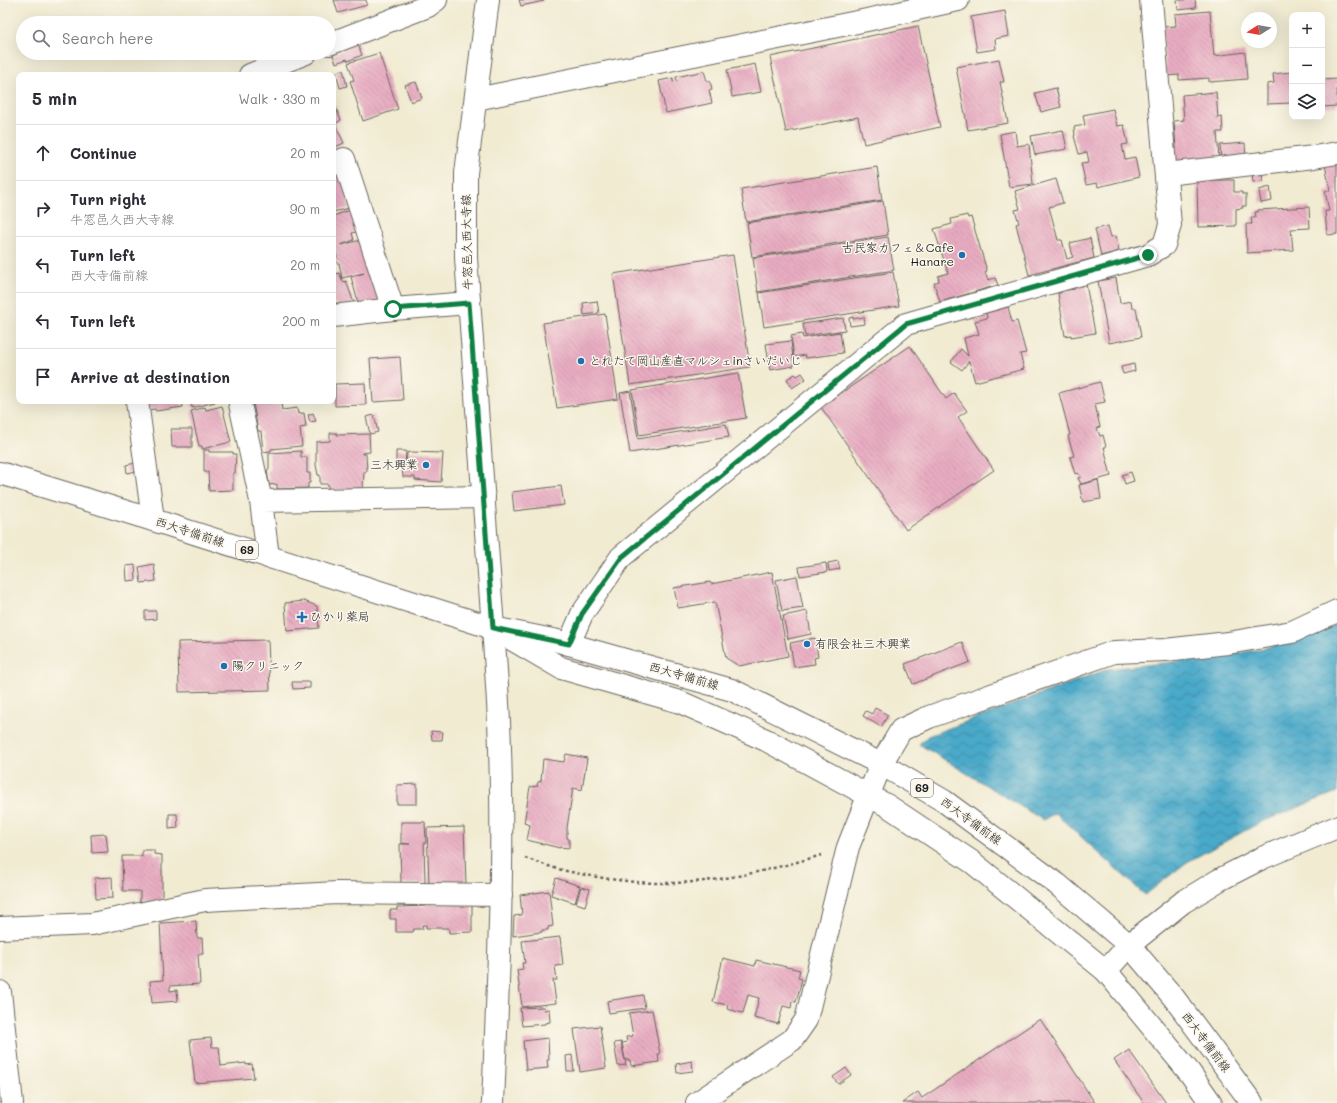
<!DOCTYPE html>
<html lang="en">
<head>
<meta charset="utf-8">
<style>
	:root { --surface:#fff; --page:#f2f2f3; --text:#2b2b33; --muted:#7c7c81; --line:#e1e1e2 }
	body { margin:0; font-family:Mali,"Klee One",sans-serif; background:var(--page); color:var(--text) }
	.controls { position:absolute; right:12px; top:12px; display:grid; overflow:hidden; border-radius:8px; box-shadow:0 4px 16px #0002 }
	.controls button { width:36px; height:36px; display:grid; place-items:center; padding:0; border:0; border-bottom:1px solid var(--line); background:var(--surface); color:var(--text); font:20px sans-serif }
	.compass { position:absolute; left:1241px; top:12px; width:36px; height:36px; border-radius:50%; background:var(--surface); box-shadow:0 4px 16px #0002; rotate:259deg }
	.stop { position:absolute; width:12px; height:12px; margin:-9px; border:3px solid #0b8043; border-radius:50%; background:#fff }
	.stop.end { background:#0b8043; border-color:#fff; box-shadow:0 1px 4px #0008 }
	.list { margin:0; padding:0; list-style:none }
	h2 { display:flex; justify-content:space-between; align-items:center; height:52px; margin:0; padding:0 16px; font-size:17px }
	h2 small { font-size:13px; font-weight:400; color:var(--muted) }
	.list li { display:grid; grid-template-columns:26px 1fr auto; gap:12px; align-items:center; box-sizing:border-box; height:56px; padding:0 16px; border-top:1px solid var(--line) }
	.list b { display:block; font-size:15px; white-space:nowrap }
	.list p { margin:0; font-size:13px; white-space:nowrap; color:var(--muted) }
	.list em { font-size:13px; font-style:normal; color:var(--muted) }
	.icon { flex:none; width:22px; height:22px; fill:none; stroke:currentColor; stroke-width:2; stroke-linecap:round; stroke-linejoin:round }
	.map { position:relative; flex:none; width:1337px; height:1103px; overflow:hidden }
	.search { position:absolute; background:var(--surface); box-shadow:0 4px 16px #0002; left:16px; top:16px; width:320px; height:44px; display:flex; align-items:center; gap:10px; box-sizing:border-box; padding:0 14px; border-radius:22px; color:var(--muted); font-size:15px }
	.panel { position:absolute; background:var(--surface); box-shadow:0 4px 16px #0002; left:16px; top:72px; width:320px; height:332px; border-radius:8px }
	.map>svg:first-child { display:block }
</style>
</head>
<body>
<div class="map">
<svg width="1337" height="1103" viewBox="0 0 1337 1103">
	<defs>
		<pattern id="water-waves" width="16" height="10" patternUnits="userSpaceOnUse"><rect width="16" height="10" fill="#4aa9c9"/><path d="M0 5q4-4 8 0t8 0" fill="none" stroke="#3d89a2"/></pattern>
		<pattern id="building-back-hatch" width="6" height="6" patternUnits="userSpaceOnUse"><rect width="6" height="6" fill="#e8acc1"/><path d="M-1 5l2 2M0 0l6 6M5-1l2 2" fill="none" stroke="#c693a5"/></pattern>
	</defs>
	<rect width="100%" height="100%" fill="#fbf7ec"/>
	<filter id="ink" filterUnits="userSpaceOnUse"><feTurbulence type="fractalNoise" baseFrequency=".025" numOctaves="2"/><feDisplacementMap in="SourceGraphic" scale="8" xChannelSelector="R" yChannelSelector="G"/><feConvolveMatrix kernelMatrix="1 2 1 2 8 2 1 2 1" color-interpolation-filters="sRGB"/></filter>
	<filter id="wash" filterUnits="userSpaceOnUse"><feTurbulence type="fractalNoise" baseFrequency=".012" numOctaves="4" result="noise"/><feDisplacementMap in="SourceGraphic" scale="16" xChannelSelector="R" yChannelSelector="G"/><feGaussianBlur stdDeviation="0.9" result="paint"/><feColorMatrix in="noise" values="0 0 0 0 0 0 0 0 0 0 0 0 0 0 0 0 0 1.4 0 .05"/><feComposite in="paint" operator="in"/></filter>
	<g filter="url(#wash)">
		<rect width="100%" height="100%" fill="#f1ebd2"/>
		<!-- water -->
		<path fill="url(#water-waves)" stroke="#336272" d="M1337,624V792L1261,822L1187,862L1145,895L1055,813L1043,820L919,744L928,736L1108,669L1226,656L1292,642Z"/>
		<g id="blocks">
			<!-- building -->
			<g fill="url(#building-back-hatch)">
				<path d="M334,0H366L367,5L338,13Z"/>
				<path d="M519,0H544V1L521,6Z"/>
				<path d="M1177,0H1195L1196,8L1178,10Z"/>
				<path d="M1005,11L1009,36L995,39L996,49L977,52L971,17Z"/>
				<path d="M1210,11L1214,56L1245,52L1247,79L1209,82V78L1179,80V75L1166,76L1162,27L1176,26L1175,14Z"/>
				<path d="M918,26L940,127L864,144L858,117L786,132L770,57Z"/>
				<path d="M357,42L362,55L348,61L347,59L336,63L333,55L344,50L343,48Z"/>
				<path d="M379,53L398,109L363,121L350,81L354,80L348,63Z"/>
				<path d="M999,59L1004,82H1000L1008,123L968,130L956,67Z"/>
				<path d="M755,64L761,92L732,97L727,70Z"/>
				<path d="M343,70L347,86L340,88L336,72Z"/>
				<path d="M704,71L707,81H710L712,89L709,90L712,103L666,113L659,81L673,78V82L677,81L676,77Z"/>
				<path d="M1292,72V103L1267,104V84L1274,83L1273,74Z"/>
				<path d="M1337,79V106L1322,107V80Z"/>
				<path d="M416,82L422,98L411,102L405,85Z"/>
				<path d="M1056,88L1061,107L1041,112L1035,93Z"/>
				<path d="M1216,92L1218,118L1222,117L1223,132H1217L1219,159L1174,163L1172,148H1176L1174,121L1184,120L1182,95Z"/>
				<path d="M335,106L341,120L335,124L344,143L333,148V107Z"/>
				<path d="M1113,109L1117,126L1124,125L1128,144L1122,145L1125,159L1135,157L1139,177L1098,187L1097,183L1086,185L1081,163L1089,162L1087,152L1079,154L1074,136L1075,135L1074,127L1085,125L1083,115Z"/>
				<path d="M1063,130L1067,149L1035,155L1031,136Z"/>
				<path d="M1015,131L1017,146L1029,144L1033,184L1009,187L1000,134Z"/>
				<path d="M1245,143L1246,158L1221,160L1220,145Z"/>
				<path d="M1337,157V234L1327,235L1325,211H1329L1325,191L1330,190L1324,160Z"/>
				<path d="M877,167L882,200L746,222L741,189Z"/>
				<path d="M343,171L349,208L333,212V174Z"/>
				<path d="M1262,172L1263,181L1253,182L1252,173Z"/>
				<path d="M1056,179L1063,203L1049,207L1058,240H1062L1067,259L1073,257L1070,243L1090,238L1094,258L1029,275L1016,224L1019,223L1015,210L1020,209L1015,191Z"/>
				<path d="M1197,180H1234V192H1242V194H1246V206H1242L1243,208L1236,209V226L1198,227Z"/>
				<path d="M1270,187L1272,201L1261,203L1259,190Z"/>
				<path d="M883,201L888,235L752,257L747,223Z"/>
				<path d="M1309,207L1310,228L1291,229L1293,250L1247,253L1246,224H1252L1251,217H1256L1255,212H1258V210Z"/>
				<path d="M353,209L361,231L352,233L354,240L341,245L365,239L382,300L359,306L351,277L364,273L342,278L339,263H337L336,262L333,263V252L335,257H337L334,246L333,245V216Z"/>
				<path d="M967,215L968,218L971,217L987,271L985,272L988,280L995,278L998,285L940,302L934,283L939,281L938,276L948,273L934,229L952,224L951,219Z"/>
				<path d="M1108,226L1111,237L1116,236L1119,251L1101,256L1095,229Z"/>
				<path d="M888,237L894,270L758,292L753,258Z"/>
				<path d="M733,255L750,367L630,385L613,274Z"/>
				<path d="M893,272L899,306L764,327L759,293Z"/>
				<path d="M339,273L343,282L346,281L354,303L338,308L336,302L333,303V275Z"/>
				<path d="M1116,278L1120,303L1131,301L1132,308H1136L1141,337L1109,343L1098,281Z"/>
				<path d="M1086,284L1095,333L1071,337V335L1065,336L1058,293H1061V291L1075,289L1074,286Z"/>
				<path d="M597,301L599,313L584,315L583,303Z"/>
				<path d="M1008,307L1012,322L1017,321L1026,353L1020,354L1024,369L975,382L969,361L962,370L951,362L961,349L968,356L964,338L979,334L975,321L987,318L986,313Z"/>
				<path d="M605,314L618,399L557,408L543,323Z"/>
				<path d="M853,317V319L864,317L865,324L850,326L849,318Z"/>
				<path d="M843,318L845,330L805,336L803,324Z"/>
				<path d="M840,332L843,353L806,358L805,355L794,357L791,336L802,334L803,338Z"/>
				<path d="M791,341L794,366L770,370L766,344Z"/>
				<path d="M910,346L946,399L954,393L967,411L958,417L994,470L906,530L821,407Z"/>
				<path d="M400,357L403,400L373,402L370,359Z"/>
				<path d="M1134,364L1135,371L1123,374L1121,367Z"/>
				<path d="M738,373L746,418L639,435L632,390Z"/>
				<path d="M802,373L806,379L792,388L787,379L795,374L797,376Z"/>
				<path d="M1100,382L1105,402L1095,404L1100,427L1097,428L1100,436L1103,435L1106,447H1104L1111,476L1081,484L1078,478L1081,477L1078,473L1075,474L1070,457L1074,456L1068,436L1070,435L1059,393Z"/>
				<path d="M365,383L366,405L335,406V384Z"/>
				<path d="M630,391L638,439L726,424L729,437L630,453L620,393Z"/>
				<path d="M146,401H182L183,407L156,411L155,409L147,410Z"/>
				<path d="M191,401H215V402L192,408Z"/>
				<path d="M264,402L265,403L281,402L282,410L297,408L298,414L304,413L306,427L300,428L302,446L271,449V451L263,452L261,431H258L253,403Z"/>
				<path d="M222,406L231,442L202,449V446H199L191,411L205,407L206,410Z"/>
				<path d="M313,413L316,421L310,422L308,415Z"/>
				<path d="M374,415L378,432L370,434L366,417Z"/>
				<path d="M171,429H192V447H172Z"/>
				<path d="M330,433H337V435L369,434L370,452L362,453V454H366L367,471L364,472L363,488H357V490H331V489L328,488V484H320V475H318L316,465V442L330,441Z"/>
				<path d="M204,450H209V452H233V454H236L235,473H233V490L209,491L208,472H204Z"/>
				<path d="M301,451V457H307V473H310V483H308V488L277,489V484L269,485L267,470H269V453Z"/>
				<path d="M396,451H406L405,464L396,463Z"/>
				<path d="M410,452L443,453L441,482L415,480V477H403L402,466H406L407,453Z"/>
				<path d="M136,463L137,471L127,473L126,465Z"/>
				<path d="M1131,472L1134,481L1125,484L1122,475Z"/>
				<path d="M1098,480L1101,499L1083,502L1079,485Z"/>
				<path d="M561,486L564,505L514,511L512,492Z"/>
				<path d="M838,561L840,569L829,571L828,563Z"/>
				<path d="M826,563L827,572L800,576L799,567Z"/>
				<path d="M154,564L156,581L141,583L139,567Z"/>
				<path d="M135,565L136,580L127,581L126,566Z"/>
				<path d="M772,572L788,656L739,666L726,658L715,602L678,608L674,588L710,582L711,584Z"/>
				<path d="M797,576L803,608L782,611L776,580Z"/>
				<path d="M304,601L317,606L319,628L287,631L285,603Z"/>
				<path d="M145,611H156V619L145,620Z"/>
				<path d="M807,611L811,634L788,639L783,616Z"/>
				<path d="M815,638L818,657L814,658L815,664L794,667L790,643Z"/>
				<path d="M268,640L270,690L179,692L178,642Z"/>
				<path d="M962,642L970,662L913,684L905,664Z"/>
				<path d="M292,682H310V688L293,689Z"/>
				<path d="M875,708L888,715L881,727L863,716L866,711L872,714Z"/>
				<path d="M431,731L443,732L442,740H432Z"/>
				<path d="M566,754L587,758L582,790L573,788L567,828V838L569,839V848L560,847V848L527,840L530,825L524,823L530,787L537,786L538,782L541,781L543,759L564,762Z"/>
				<path d="M417,784V804H397V785Z"/>
				<path d="M169,814H177L178,828L169,829Z"/>
				<path d="M401,822H425L426,843H424L425,884H401L400,844H410L401,843Z"/>
				<path d="M464,827L466,884H429L427,828Z"/>
				<path d="M106,834L108,852L92,853L91,835Z"/>
				<path d="M142,850H154V854L162,855V902H140V891H123L122,856H142Z"/>
				<path d="M112,877L113,898L96,899L95,878Z"/>
				<path d="M556,878L580,886L575,903L551,895Z"/>
				<path d="M581,887L590,889L585,906L576,903Z"/>
				<path d="M549,891L553,926L548,927V930H542V932L513,936L514,916L522,915L520,895Z"/>
				<path d="M426,903H472V932L449,933V928H426V925H422L423,929H414L413,932H396V919H390V910H397V907L426,906Z"/>
				<path d="M196,921L197,938H202L203,954H198L200,984L170,986V991L177,990L178,1001L152,1003L150,981L163,980L160,923Z"/>
				<path d="M560,937L563,965L555,966L557,980H553L556,1003L522,1007L517,970L523,969L522,963H525L522,941Z"/>
				<path d="M723,958L755,966L756,960L800,970L798,978L802,979L796,1002L792,1001L791,1008L783,1006L778,1024L754,1018L759,998L748,995L743,1013L727,1009L728,1005L713,1002Z"/>
				<path d="M643,995L645,1008L609,1013L607,1001Z"/>
				<path d="M543,1007L544,1010L549,1009L550,1022L545,1023V1024L522,1026L520,1008Z"/>
				<path d="M652,1010L660,1054H658L659,1062L631,1066L630,1060H625L622,1043L627,1042L626,1037L633,1036L629,1013Z"/>
				<path d="M1040,1019L1095,1103H902L918,1092L922,1098Z"/>
				<path d="M600,1026L606,1068L580,1072L574,1029Z"/>
				<path d="M211,1038L212,1047H219L221,1066L246,1063V1065L252,1064L254,1078L195,1083L190,1040Z"/>
				<path d="M548,1038L549,1060H547L548,1068L526,1070L523,1041Z"/>
				<path d="M621,1042L626,1065L618,1066L614,1043Z"/>
				<path d="M1129,1050L1166,1103H1144L1114,1060Z"/>
				<path d="M572,1055L574,1071H567L566,1056Z"/>
				<path d="M692,1061L693,1071L677,1073L676,1064Z"/>
				<path d="M846,1068L851,1075L838,1084L833,1077Z"/>
			</g>
		</g>
	</g>
	<g filter="url(#ink)">
		<use href="#blocks" fill-opacity="0" stroke="#67645c" stroke-width="1"/>
		<g fill="none" stroke-linecap="round" stroke-linejoin="round">
			<defs>
				<g id="minor">
					<path d="M329,44L428,6L436,0"/>
					<path d="M250,75L306,53"/>
					<path d="M476,99L867,20L958,0"/>
					<path d="M333,164L344,159L393,309L469,303"/>
					<path d="M1166,174L1314,157L1337,153"/>
					<path d="M333,316L393,309"/>
					<path d="M137,401L153,520"/>
					<path d="M240,404L261,501"/>
					<path d="M268,557L261,501L484,497"/>
					<path d="M493,628C496,668 499,709 500,749C504,867 498,985 493,1103"/>
					<path d="M569,644L582,614L621,557L906,324L1148,255L1164,245L1170,225L1151,0"/>
					<path d="M0,928L92,924L205,900L337,893L501,895"/>
					<path d="M1106,971L1129,945L1183,902L1219,880L1262,858L1337,827"/>
					<path d="M0,992L12,1103"/>
					<path d="M697,1103L792,1040L806,1020L848,847L881,764L901,730L929,717L1114,652L1165,650L1228,643L1292,632L1337,611"/>
				</g>
				<g id="major">
					<path d="M488,0L466,173V258L493,628"/>
					<path d="M0,473L153,520L493,628L558,641L732,690L881,764L944,801L1057,884L1129,945L1174,998L1252,1103"/>
					<path d="M508,637L561,668L680,702L766,740L888,806L972,862L1106,971L1190,1073L1211,1103"/>
				</g>
			</defs>
			<!-- minor casing -->
			<use href="#minor" stroke="#67645c" stroke-width="24"/>
			<!-- major casing -->
			<use href="#major" stroke="#67645c" stroke-width="24"/>
			<!-- path -->
			<path stroke="#67645c" stroke-width="2.5" stroke-dasharray="3 3" stroke-linecap="butt" d="M525,858C540,863 555,869 571,872C603,879 640,884 673,883C724,882 773,869 822,855"/>
			<!-- minor -->
			<use href="#minor" stroke="#fff" stroke-width="22"/>
			<!-- major -->
			<use href="#major" stroke="#fff" stroke-width="22"/>
		</g>
	</g>
	<g fill="none" stroke-linecap="round" stroke-linejoin="round" filter="url(#ink)">
		<!-- route -->
		<path stroke="#0b8043" stroke-width="5" d="M393,309L469,303L493,628L569,644L582,614L622,557L906,324L1148,255"/>
	</g>
	<!-- markers -->
	<g fill="#1f6fb2" stroke="#fbf7ec" stroke-width="1.5">
		<circle cx="962" cy="255" r="4"/>
		<circle cx="581" cy="361" r="4"/>
		<circle cx="426" cy="465" r="4"/>
		<path d="M300 611h4v4h4v4h-4v4h-4v-4h-4v-4h4z"/>
		<circle cx="807" cy="644" r="4"/>
		<circle cx="224" cy="666" r="4"/>
	</g>
	<g text-anchor="middle" stroke-width="3" stroke-linejoin="round" paint-order="stroke">
		<!-- shield labels -->
		<g fill="#fbf7ec" stroke="#5f5e5a" stroke-width="1">
			<rect x="236" y="541" width="22" height="18" rx="3"/>
			<rect x="911" y="779" width="22" height="18" rx="3"/>
		</g>
		<g font-size="11" font-weight="bold" fill="#1c1c1c">
			<text x="247" y="554">69</text>
			<text x="922" y="792">69</text>
		</g>
		<!-- street labels -->
		<g font-size="12" fill="#1c1c1c" stroke="#fbf7ec">
			<text transform="translate(467 242) rotate(-91)" y="4">牛窓邑久西大寺線</text>
			<text transform="translate(190 532) rotate(18)" y="4">西大寺備前線</text>
			<text transform="translate(684 676) rotate(16)" y="4">西大寺備前線</text>
			<text transform="translate(971 821) rotate(36)" y="4">西大寺備前線</text>
			<text transform="translate(1206 1042) rotate(53)" y="4">西大寺備前線</text>
		</g>
		<!-- poi labels -->
		<g font-size="12" fill="#1c1c1c" stroke="#fbf7ec" text-anchor="start">
			<text x="954" y="252" text-anchor="end">古民家カフェ＆Cafe<tspan x="954" dy="14">Hanare</tspan></text>
			<text x="589" y="365">とれたて岡山産直マルシェinさいだいじ</text>
			<text x="418" y="469" text-anchor="end">三木興業</text>
			<text x="310" y="621">ひかり薬局</text>
			<text x="815" y="648">有限会社三木興業</text>
			<text x="232" y="670">陽クリニック</text>
		</g>
	</g>
</svg>
<div class="controls">
<button>+</button>
<button>−</button>
<button><svg class="icon" aria-label="layers" viewBox="0 0 24 24"><path d="M12 4l9 5-9 5-9-5zM3 14l9 5 9-5"/></svg></button>
</div>
<svg class="compass" viewBox="-18 -18 36 36"><path d="M0-13l5 13h-10z" fill="#e53935"/><path d="M0 13l5-13h-10z" fill="#7c7c81"/></svg>
<div class="stop" style="left:393px;top:309px"></div>
<div class="stop end" style="left:1148px;top:255px"></div>
<div class="search"><svg class="icon" aria-label="search" viewBox="0 0 24 24"><circle cx="10" cy="10" r="6"/><path d="M15 15l6 6"/></svg>Search here</div>
<section class="panel">
<h2>5 min<small>Walk · 330 m</small></h2>
<ul class="list">
<li><svg class="icon" aria-label="ahead" viewBox="0 0 24 24"><path d="M12 20V5M6 11l6-6 6 6"/></svg><div><b>Continue</b></div><em>20 m</em></li>
<li><svg class="icon" aria-label="right" viewBox="0 0 24 24"><path d="M7 20v-9h11M14 6l5 5-5 5"/></svg><div><b>Turn right</b><p>牛窓邑久西大寺線</p></div><em>90 m</em></li>
<li><svg class="icon" aria-label="left" viewBox="0 0 24 24"><path d="M17 20v-9H6M10 6l-5 5 5 5"/></svg><div><b>Turn left</b><p>西大寺備前線</p></div><em>20 m</em></li>
<li><svg class="icon" aria-label="left" viewBox="0 0 24 24"><path d="M17 20v-9H6M10 6l-5 5 5 5"/></svg><div><b>Turn left</b></div><em>200 m</em></li>
<li><svg class="icon" aria-label="arrive" viewBox="0 0 24 24"><path d="M6 21V4h12l-3 4 3 4H6"/></svg><div><b>Arrive at destination</b></div></li>
</ul>
</section>
</div>
</body>
</html>
